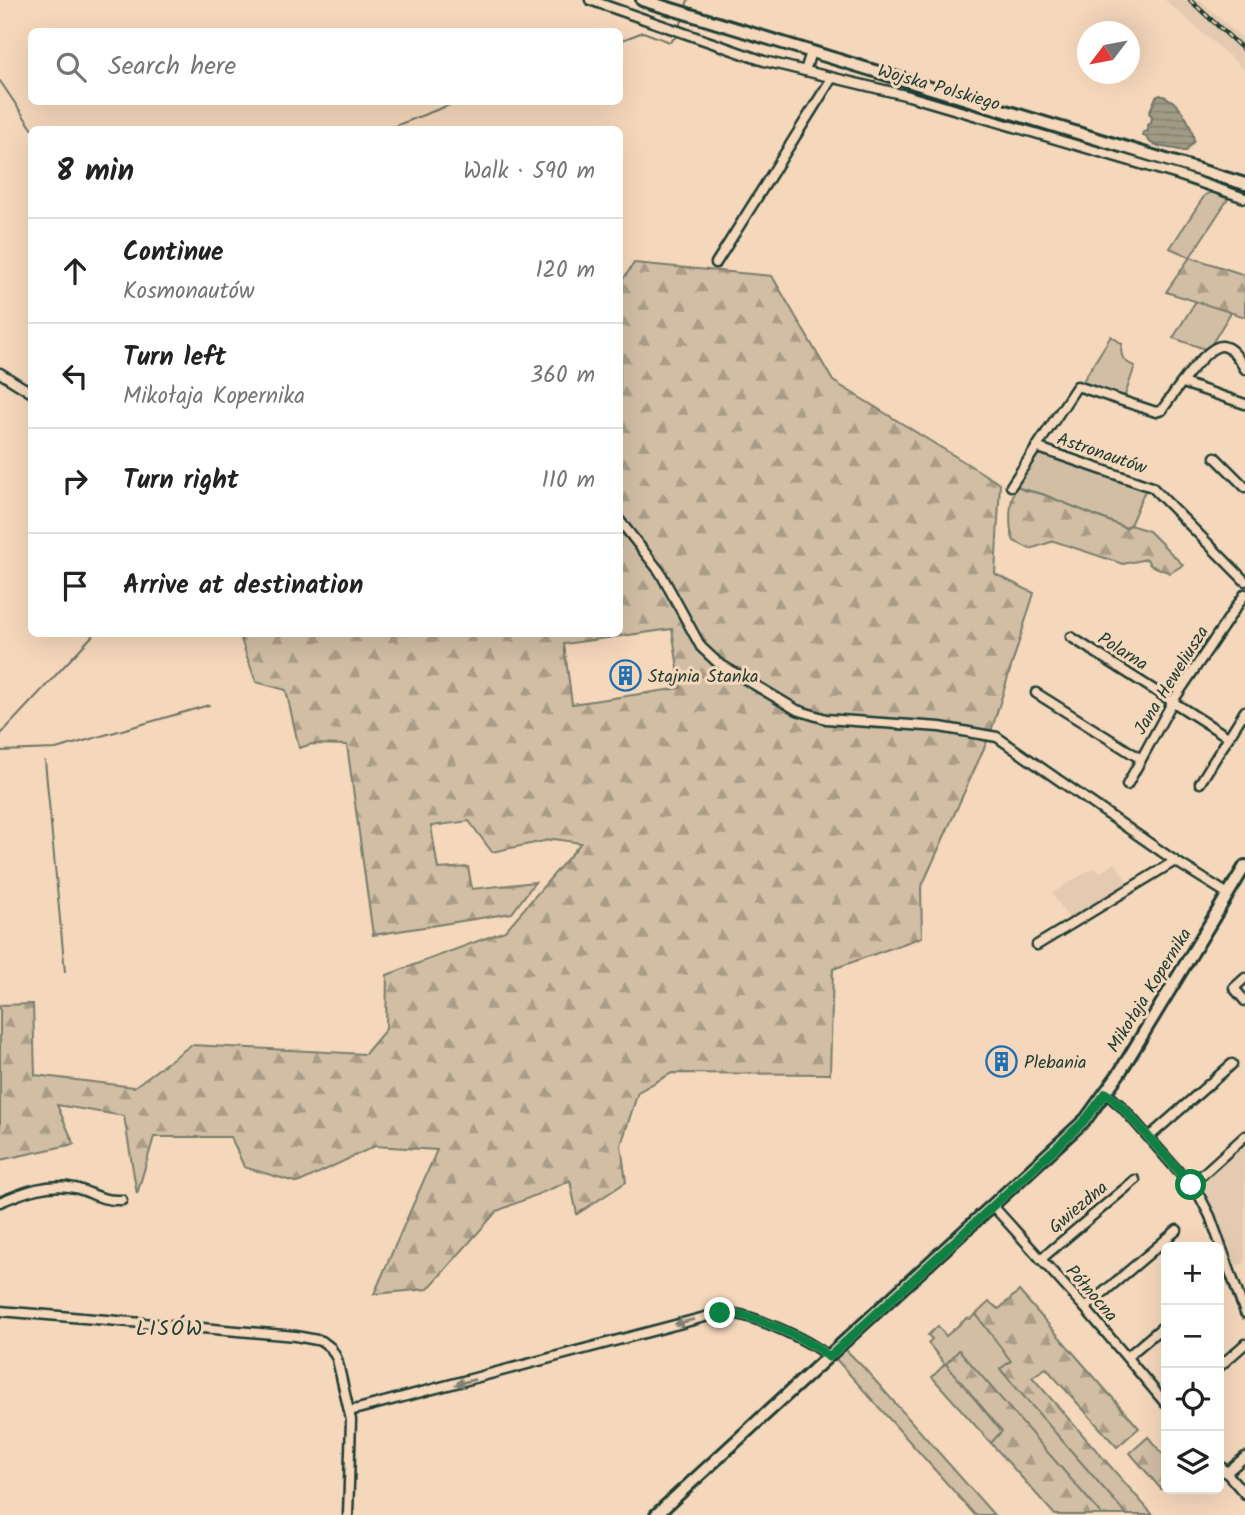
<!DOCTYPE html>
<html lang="en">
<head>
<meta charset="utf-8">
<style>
	:root { --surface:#fff; --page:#f6f6f6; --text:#222; --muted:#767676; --line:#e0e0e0 }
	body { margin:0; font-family:Kalam,sans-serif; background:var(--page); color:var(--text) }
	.controls { position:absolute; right:21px; bottom:21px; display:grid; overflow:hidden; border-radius:10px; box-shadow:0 7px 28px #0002 }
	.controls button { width:63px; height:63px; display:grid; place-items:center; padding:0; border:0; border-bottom:2px solid var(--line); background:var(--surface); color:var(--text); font:35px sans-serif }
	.compass { position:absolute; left:1077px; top:21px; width:63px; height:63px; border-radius:50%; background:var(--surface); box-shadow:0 7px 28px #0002; rotate:238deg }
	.stop { position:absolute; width:21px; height:21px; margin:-16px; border:5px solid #0b8043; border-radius:50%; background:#fff }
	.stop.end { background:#0b8043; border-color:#fff; box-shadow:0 2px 7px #0008 }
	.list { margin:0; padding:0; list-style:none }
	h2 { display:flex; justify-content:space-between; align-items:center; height:91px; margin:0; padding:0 28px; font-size:30px }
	h2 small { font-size:23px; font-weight:400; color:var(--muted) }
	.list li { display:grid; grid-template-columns:46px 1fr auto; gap:21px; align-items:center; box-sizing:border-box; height:105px; padding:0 28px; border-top:2px solid var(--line) }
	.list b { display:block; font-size:26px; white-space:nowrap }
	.list p { margin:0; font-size:23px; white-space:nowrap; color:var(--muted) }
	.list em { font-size:23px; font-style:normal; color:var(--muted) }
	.icon { flex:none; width:38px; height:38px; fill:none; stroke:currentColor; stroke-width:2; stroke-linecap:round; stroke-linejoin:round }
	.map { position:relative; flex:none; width:1245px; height:1515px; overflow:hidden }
	.search { position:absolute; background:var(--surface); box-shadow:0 7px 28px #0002; left:28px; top:28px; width:595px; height:77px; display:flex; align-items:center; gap:18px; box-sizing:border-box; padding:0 24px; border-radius:10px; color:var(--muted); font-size:26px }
	.panel { position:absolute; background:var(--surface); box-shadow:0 7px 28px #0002; left:28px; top:126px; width:595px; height:511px; border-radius:10px }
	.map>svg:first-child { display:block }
</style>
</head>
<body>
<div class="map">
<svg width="1245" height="1515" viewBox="0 0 1245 1515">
	<defs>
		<pattern id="forest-firs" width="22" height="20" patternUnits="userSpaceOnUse" patternTransform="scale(1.75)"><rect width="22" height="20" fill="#d2bea5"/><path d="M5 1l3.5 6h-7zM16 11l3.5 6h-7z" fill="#aa9c87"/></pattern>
		<pattern id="water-rules" width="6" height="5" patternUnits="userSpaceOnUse" patternTransform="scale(1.75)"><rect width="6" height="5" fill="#a19b85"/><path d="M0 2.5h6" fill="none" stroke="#83806e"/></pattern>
	</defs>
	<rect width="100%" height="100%" fill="#f5d7bb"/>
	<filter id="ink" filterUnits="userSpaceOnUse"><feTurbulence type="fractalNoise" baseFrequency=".0143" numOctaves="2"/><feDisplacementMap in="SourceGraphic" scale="14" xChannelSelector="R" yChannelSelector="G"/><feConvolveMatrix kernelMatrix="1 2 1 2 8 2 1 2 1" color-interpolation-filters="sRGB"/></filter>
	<g filter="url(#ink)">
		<!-- built -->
		<g fill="#e3cab0">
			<path d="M1165,0H1200L1245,41V70Z"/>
			<path d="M1115,863L1130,886L1071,922L1052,893L1094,868L1101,872Z"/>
			<path d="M1245,1143V1263L1235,1266L1216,1214L1201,1184Z"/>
		</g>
		<!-- grass -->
		<g fill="#d2bea5" stroke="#787e6c" stroke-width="2">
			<path d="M1212,192L1228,199L1190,257L1170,248L1205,195Z"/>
			<path d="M1196,301L1231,312L1208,350L1173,338Z"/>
			<path d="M1111,336L1122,344C1119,356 1125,363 1135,366L1124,398L1086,386L1083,381Z"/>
			<path d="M1042,453L1146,488L1130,525L1126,528L1042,494L1019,488L1017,484L1033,458Z"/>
			<path d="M976,1314L1011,1361L1001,1370L1127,1515H1102L959,1351L946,1364L1002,1432L991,1443L932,1377L945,1364L928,1343L932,1339L928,1335L938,1326L946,1336L967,1318L970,1319Z"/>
			<path d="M845,1349L864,1368L994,1515H975L835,1358Z"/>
		</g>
		<!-- forest -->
		<g fill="url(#forest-firs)" stroke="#787e6c" stroke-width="2" fill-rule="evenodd">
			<path d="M1190,257L1245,275V317L1166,292Z"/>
			<path d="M634,263L772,276L833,381L1000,484L995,574L1034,593L990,735L921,888L922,937L833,969L830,1074L672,1073L638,1092L621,1145L626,1182L577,1214L570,1181L497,1211L428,1289L374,1294L437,1150L375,1146L298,1183L244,1167L231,1137H154L137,1194L124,1116L57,1105L74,1144L0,1160V1005L33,1004L35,1075L134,1087L191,1045L365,1054L386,1029L387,975L505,931L581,843L554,839L492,852L469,821L431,826L438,869L468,867L472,889L535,882L512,913L373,935L347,745L312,744L299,748L286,690L256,682L239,634H620V284ZM672,629L681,688L572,704L564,644Z"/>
			<path d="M1017,486L1023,490L1042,494L1126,528L1130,525L1149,531L1183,565L1170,573L1150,565L1147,559L1123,564L1054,541L1030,549L1014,541C1008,528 1009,498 1017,486Z"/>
			<path d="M1019,1291L1139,1428L1117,1447L1046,1368L1032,1377L1153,1515H1127L1000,1369L1011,1361L976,1314L989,1302L999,1309Z"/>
			<path d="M959,1350L1102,1515H1055L991,1443L1002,1431L946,1364Z"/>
			<path d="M1148,1437L1166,1458V1484L1161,1489L1130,1453Z"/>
		</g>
		<!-- water -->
		<path fill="url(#water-rules)" stroke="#6d7565" stroke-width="2" d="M1160,95C1178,99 1192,123 1194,141L1185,152C1175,147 1159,149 1151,143C1148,140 1146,136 1142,135L1143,132L1148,131L1147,125L1151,123L1152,116L1149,113L1156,97Z"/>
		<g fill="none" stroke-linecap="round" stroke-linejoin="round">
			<!-- stream -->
			<g stroke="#6d7565" stroke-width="2">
				<path d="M685,9L688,0"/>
				<path d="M679,29L683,18"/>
				<path d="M620,41L643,32L670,42L678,35"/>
				<path d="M0,81L33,130"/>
				<path d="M385,130L457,102"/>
				<path d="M0,735L94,634"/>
				<path d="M0,751L56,749L209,705"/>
				<path d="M45,761L65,972"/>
			</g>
			<defs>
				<g id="street">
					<path d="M590,0L764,61L909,96L1178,175L1245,198"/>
					<path d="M805,71L811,52"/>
					<path d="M716,263L832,78"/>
					<path d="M0,373L32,393"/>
					<path d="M1183,383L1245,404"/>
					<path d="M1036,447L1152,487L1245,581"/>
					<path d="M1215,457L1245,487"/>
					<path d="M1011,486L1077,386L1156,412L1162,410C1172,396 1206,345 1222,346C1233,347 1240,361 1245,369"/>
					<path d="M620,521L660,572L701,647L718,663L797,710L826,719L940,727L997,737L1175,861L1228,894"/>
					<path d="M1071,637L1228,737"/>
					<path d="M1036,693L1141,759"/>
					<path d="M1200,783L1245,711"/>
					<path d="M1127,785L1173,701L1245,594"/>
					<path d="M1037,945L1175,861"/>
					<path d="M1245,978L1234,988L1245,1001"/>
					<path d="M1106,1093L1122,1107L1199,1195L1210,1216L1245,1313"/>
					<path d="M1149,1137L1232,1064"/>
					<path d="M1191,1185L1245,1136"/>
					<path d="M0,1202C24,1192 48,1182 75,1188C94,1193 100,1201 122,1200"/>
					<path d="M993,1206L1085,1308L1166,1404"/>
					<path d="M1041,1259L1135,1180"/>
					<path d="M1085,1308L1177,1230"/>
					<path d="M0,1311L296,1336L322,1341L331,1348L337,1359L351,1420L348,1515"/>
					<path d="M1127,1357L1166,1324"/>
					<path d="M1219,1367L1245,1344"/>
					<path d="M350,1411L720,1313C746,1310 809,1340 829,1357"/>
					<path d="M1219,1464L1245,1494"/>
					<path d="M1226,1473L1245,1457"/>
				</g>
				<g id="secondary">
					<path d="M642,0L1245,184"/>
					<path d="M656,1515L1086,1119L1120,1072L1245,866"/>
				</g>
			</defs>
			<!-- street casing -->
			<use href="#street" stroke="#1f3d34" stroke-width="13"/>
			<!-- secondary casing -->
			<use href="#secondary" stroke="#1f3d34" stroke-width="16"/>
			<!-- street -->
			<use href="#street" stroke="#f5d7bb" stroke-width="8"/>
			<!-- secondary -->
			<use href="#secondary" stroke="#f5d7bb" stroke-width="10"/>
			<defs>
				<path id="rail" d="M1190,0L1245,51"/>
			</defs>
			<!-- rail casing -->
			<use href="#rail" stroke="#1f3d34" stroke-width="4.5"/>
			<!-- rail -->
			<use href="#rail" stroke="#f5d7bb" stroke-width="2" stroke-dasharray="5" stroke-linecap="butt"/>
		</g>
		<!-- one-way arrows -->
		<defs><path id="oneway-solid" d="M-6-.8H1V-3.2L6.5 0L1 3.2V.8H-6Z" transform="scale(1.75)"/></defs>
		<g fill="#7f8271">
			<use href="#oneway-solid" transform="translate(684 1322) rotate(165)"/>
			<use href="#oneway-solid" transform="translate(465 1382) rotate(165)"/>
		</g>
	</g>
	<g fill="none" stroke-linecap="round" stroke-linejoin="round" filter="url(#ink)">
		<!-- route -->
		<path stroke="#0b8043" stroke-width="9" d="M720,1313C746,1310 808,1339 829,1357L1061,1143L1086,1119L1106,1093L1122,1107L1191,1185"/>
	</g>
	<!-- icons -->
	<defs>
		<symbol id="building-ring" viewBox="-11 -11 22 22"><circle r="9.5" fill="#f5d7bb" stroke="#1f6fb2" stroke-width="1.5"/><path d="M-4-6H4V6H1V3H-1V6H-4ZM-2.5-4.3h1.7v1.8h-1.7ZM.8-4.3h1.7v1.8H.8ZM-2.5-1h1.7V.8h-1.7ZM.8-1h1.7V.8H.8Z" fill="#1f6fb2"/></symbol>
	</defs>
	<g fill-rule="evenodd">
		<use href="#building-ring" x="608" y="658" width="35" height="35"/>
		<use href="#building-ring" x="984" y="1044" width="35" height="35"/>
	</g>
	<g text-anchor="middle" stroke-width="6" stroke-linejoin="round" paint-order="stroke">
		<!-- street labels -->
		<g font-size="18" fill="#1f3d34" stroke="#f5d7bb">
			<text transform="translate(939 87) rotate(16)" y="6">Wojska Polskiego</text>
			<text transform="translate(1102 453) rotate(19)" y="6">Astronautów</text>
			<text transform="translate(1123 651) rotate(32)" y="6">Polarna</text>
			<text transform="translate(1171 680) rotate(-58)" y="6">Jana Heweliusza</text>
			<text transform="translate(1149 990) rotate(-58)" y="6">Mikołaja Kopernika</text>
			<text transform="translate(1078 1207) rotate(-40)" y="6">Gwiezdna</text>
			<text transform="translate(1092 1293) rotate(49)" y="6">Północna</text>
		</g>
		<!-- poi labels -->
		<g font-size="18" fill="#1f3d34" stroke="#f5d7bb" text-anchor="start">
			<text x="648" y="682">Stajnia Stanka</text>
			<text x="1024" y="1068">Plebania</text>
		</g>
		<!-- quarter labels -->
		<g font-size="21" letter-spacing="2" fill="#1f3d34" stroke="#f5d7bb">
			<text x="170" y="1335">LISÓW</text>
		</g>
	</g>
</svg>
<div class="controls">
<button>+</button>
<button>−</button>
<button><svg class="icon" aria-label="locate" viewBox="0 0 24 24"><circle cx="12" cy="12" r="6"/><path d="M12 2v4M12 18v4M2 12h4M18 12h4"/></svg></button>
<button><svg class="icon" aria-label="layers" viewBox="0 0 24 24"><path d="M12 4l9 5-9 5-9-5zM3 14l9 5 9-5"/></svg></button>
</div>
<svg class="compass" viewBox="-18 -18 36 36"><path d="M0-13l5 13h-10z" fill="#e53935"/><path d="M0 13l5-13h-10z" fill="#767676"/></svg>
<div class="stop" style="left:1191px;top:1185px"></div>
<div class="stop end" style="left:720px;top:1313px"></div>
<div class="search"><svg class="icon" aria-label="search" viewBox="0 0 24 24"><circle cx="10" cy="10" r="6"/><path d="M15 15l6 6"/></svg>Search here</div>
<section class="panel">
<h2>8 min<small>Walk · 590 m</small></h2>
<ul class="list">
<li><svg class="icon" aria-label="ahead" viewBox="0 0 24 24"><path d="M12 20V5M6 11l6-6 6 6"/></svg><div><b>Continue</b><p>Kosmonautów</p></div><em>120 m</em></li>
<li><svg class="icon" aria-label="left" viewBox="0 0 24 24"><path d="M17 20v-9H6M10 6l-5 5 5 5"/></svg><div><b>Turn left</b><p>Mikołaja Kopernika</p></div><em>360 m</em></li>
<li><svg class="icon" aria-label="right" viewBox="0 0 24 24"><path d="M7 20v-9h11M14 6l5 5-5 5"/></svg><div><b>Turn right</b></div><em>110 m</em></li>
<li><svg class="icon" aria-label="arrive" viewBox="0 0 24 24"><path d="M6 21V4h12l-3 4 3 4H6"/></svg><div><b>Arrive at destination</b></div></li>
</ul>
</section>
</div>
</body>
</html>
